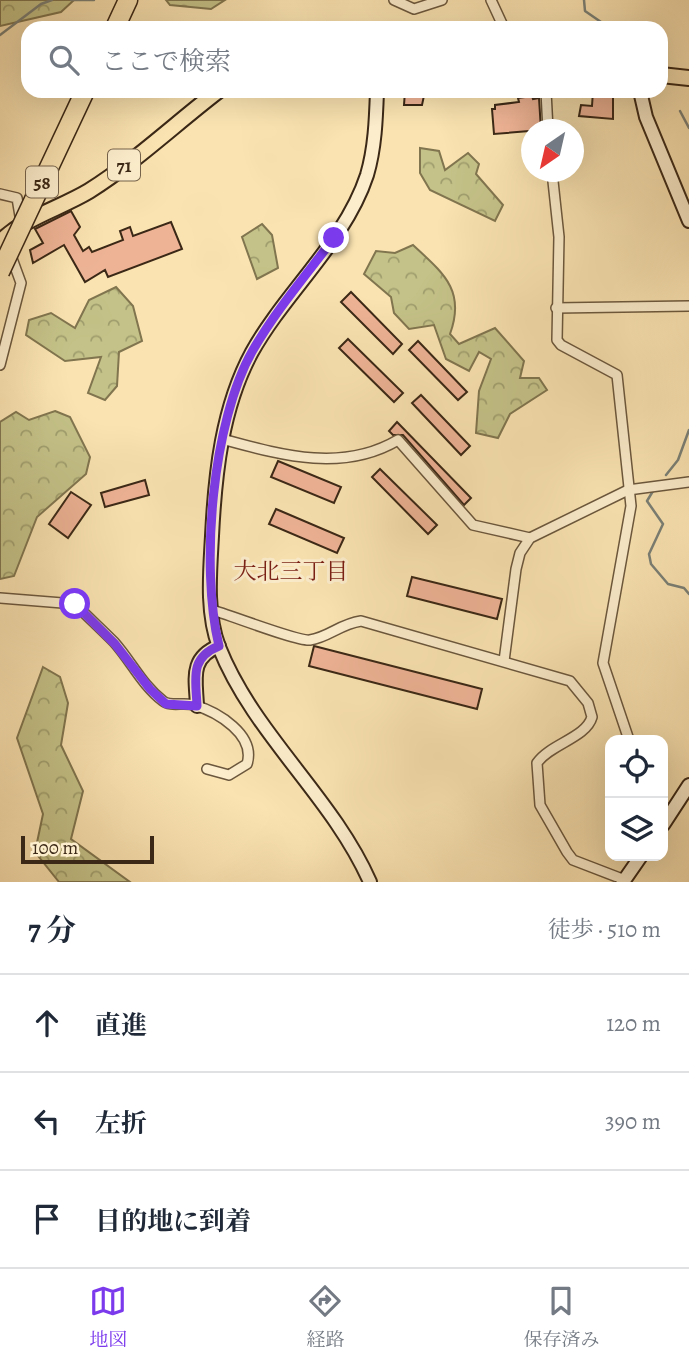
<!DOCTYPE html>
<html lang="ja">
<head>
<meta charset="utf-8">
<style>
	:root { --surface:#fff; --page:#f2f2f3; --text:#1f2937; --muted:#747a83; --line:#e0e1e3; --accent:#7c3aed }
	body { margin:0; font-family:Alegreya,"Noto Serif JP",serif; background:var(--page); color:var(--text) }
	.controls { position:absolute; right:21px; bottom:21px; display:grid; overflow:hidden; border-radius:14px; box-shadow:0 7px 28px #0002 }
	.controls button { width:63px; height:63px; display:grid; place-items:center; padding:0; border:0; border-bottom:2px solid var(--line); background:var(--surface); color:var(--text); font:35px sans-serif }
	.compass { position:absolute; left:521px; top:119px; width:63px; height:63px; border-radius:50%; background:var(--surface); box-shadow:0 7px 28px #0002; rotate:214deg }
	.scale { position:absolute; left:21px; bottom:18px; width:133px; box-sizing:border-box; padding-left:7px; border:4px solid #3b2816; border-top:0; font-size:19px; line-height:24px; white-space:nowrap; color:#3b2816; -webkit-text-stroke:5px #fcedcc; paint-order:stroke }
	.stop { position:absolute; width:21px; height:21px; margin:-16px; border:5px solid #7c3aed; border-radius:50%; background:#fff }
	.stop.end { background:#7c3aed; border-color:#fff; box-shadow:0 2px 7px #0008 }
	.list { margin:0; padding:0; list-style:none }
	h2 { display:flex; justify-content:space-between; align-items:center; height:91px; margin:0; padding:0 28px; font-size:30px }
	h2 small { font-size:23px; font-weight:400; color:var(--muted) }
	.list li { display:grid; grid-template-columns:46px 1fr auto; gap:21px; align-items:center; box-sizing:border-box; height:98px; padding:0 28px; border-top:2px solid var(--line) }
	.list b { display:block; font-size:26px; white-space:nowrap }
	.list em { font-size:23px; font-style:normal; color:var(--muted) }
	.icon { flex:none; width:38px; height:38px; fill:none; stroke:currentColor; stroke-width:2; stroke-linecap:round; stroke-linejoin:round }
	.map { position:relative; flex:none; width:689px; height:882px; overflow:hidden }
	.search { position:absolute; background:var(--surface); box-shadow:0 7px 28px #0002; left:21px; right:21px; top:21px; height:77px; display:flex; align-items:center; gap:18px; box-sizing:border-box; padding:0 24px; border-radius:21px; color:var(--muted); font-size:26px }
	.sheet { height:385px; background:var(--surface) }
	nav { display:flex; justify-content:space-around; align-items:center; box-sizing:border-box; height:98px; border-top:2px solid var(--line); background:var(--surface); font-size:19px; color:var(--muted) }
	nav a { display:grid; justify-items:center; gap:4px }
	nav .on { color:var(--accent) }
	.map>svg:first-child { display:block }
</style>
</head>
<body>
<div class="map">
<svg width="689" height="882" viewBox="0 0 689 882">
	<defs>
		<pattern id="forest-crowns" width="20" height="18" patternUnits="userSpaceOnUse" patternTransform="scale(1.75)"><rect width="20" height="18" fill="#c4c288"/><path d="M2 6a3 3 0 1 1 6 0M12 15a3 3 0 1 1 6 0" fill="none" stroke="#a09e6e"/></pattern>
	</defs>
	<rect width="100%" height="100%" fill="#fae3b1"/>
	<filter id="stains"><feTurbulence type="fractalNoise" baseFrequency=".00286" numOctaves="4"/><feColorMatrix values="0 0 0 0 .2 0 0 0 0 .09 0 0 0 0 .02 0 0 0 .5 -.17"/></filter>
	<radialGradient id="worn" r=".72"><stop offset=".6" stop-color="#630" stop-opacity="0"/><stop offset="1" stop-color="#630" stop-opacity=".3"/></radialGradient>
	<!-- forest -->
	<g fill="url(#forest-crowns)" stroke="#80754f" stroke-width="2">
		<path d="M0,0H74L61,12L0,26Z"/>
		<path d="M166,0H225L211,9L170,5Z"/>
		<path d="M420,148L439,151L445,170L468,153L479,164L476,174L503,205L495,221L430,190L420,173Z"/>
		<path d="M262,224L272,235L278,268L257,279L242,237Z"/>
		<path d="M413,245C443,273 466,290 450,334L459,344L495,328L524,361L520,378H539L547,390L510,414L498,438L476,433L479,391L491,359L479,352L469,371L446,359L434,325L409,329L394,313L391,297L364,274L376,251L395,253Z"/>
		<path d="M116,287L133,306L142,341L119,352L117,386L105,400L88,393L101,357L65,361L26,335L29,320L51,313L75,328L89,300Z"/>
		<path d="M55,411L70,417L90,457L86,474L37,517L14,576L0,579V422L16,412L29,420Z"/>
		<path d="M43,667L60,677L68,703L61,745L83,791L71,839L130,882H59L35,852L43,814L17,738Z"/>
	</g>
	<g fill="none" stroke-linecap="round" stroke-linejoin="round">
		<!-- stream -->
		<g stroke="#7a8077" stroke-width="2.5">
			<path d="M71,0H94"/>
			<path d="M584,0L585,11L601,22L604,28"/>
			<path d="M0,35L41,4L52,0"/>
			<path d="M680,111L689,128"/>
			<path d="M666,475L678,460L689,430"/>
			<path d="M653,491L647,501L663,524L649,554L651,564L668,584L684,588L689,594"/>
		</g>
	</g>
	<!-- building -->
	<g fill="#eeb395" stroke="#3b2816" stroke-width="2">
		<path d="M405,91H425L422,105H404Z"/>
		<path d="M593,91H613V119L579,116L581,105L592,106Z"/>
		<path d="M532,96L533,99L539,98L541,130L494,134L492,109H495V105L519,102L518,98Z"/>
		<path d="M71,211L80,227L74,235L83,251L89,247L92,252L123,240L120,231L130,227L133,236L171,222L182,249L108,277L105,270L85,282L64,245L33,263L30,250L43,243L35,229Z"/>
		<path d="M351,292L402,344L393,354L341,302Z"/>
		<path d="M348,339L403,393L394,402L339,348Z"/>
		<path d="M418,341L467,392L458,400L409,350Z"/>
		<path d="M421,395L470,446L461,455L412,403Z"/>
		<path d="M397,422L471,498L464,505L403,435H393L389,431Z"/>
		<path d="M278,461L341,487L334,503L271,477Z"/>
		<path d="M380,469L437,525L428,534L372,477Z"/>
		<path d="M145,480L149,495L105,507L101,493Z"/>
		<path d="M71,492L91,505L68,538L49,524Z"/>
		<path d="M276,509L344,538L337,553L269,524Z"/>
		<path d="M412,577L502,599L497,619L407,596Z"/>
		<path d="M314,646L482,689L477,709L309,666Z"/>
	</g>
	<g fill="none" stroke-linecap="round" stroke-linejoin="round">
		<defs>
			<g id="street">
				<path d="M394,0L414,9L442,0"/>
				<path d="M491,0L504,28"/>
				<path d="M546,91L548,130"/>
				<path d="M552,172L559,237L557,340L561,345L617,375L631,506L603,663L629,740"/>
				<path d="M0,194L17,198L21,222"/>
				<path d="M556,308L689,306"/>
				<path d="M0,365L21,283L10,253"/>
				<path d="M222,439C281,455 342,473 398,440L473,525L530,538"/>
				<path d="M0,598L75,604C88,617 101,629 114,642C131,661 142,685 163,701C170,707 184,702 194,705C218,712 256,735 247,764L229,775L207,769"/>
				<path d="M212,610C230,615 299,642 310,640C329,637 340,624 361,621L570,681L588,703L592,717C586,738 550,744 537,763L540,805L567,852L573,860L625,880"/>
				<path d="M504,661L516,569L520,553L530,538L628,490L689,482"/>
			</g>
			<g id="secondary">
				<path d="M640,91L646,117L689,221"/>
				<path d="M197,706C196,679 189,658 219,646"/>
				<path d="M663,825L689,785"/>
				<path d="M370,882C332,796 254,735 219,647C206,613 210,572 212,536C215,474 222,407 252,352C286,291 345,242 367,175C375,148 376,119 377,91"/>
				<path d="M623,882L641,856"/>
			</g>
			<g id="primary">
				<path d="M661,75L689,78"/>
				<path d="M0,242C25,217 59,209 89,191C135,162 175,124 218,91"/>
			</g>
			<path id="highway" d="M115,28L128,0"/>
		</defs>
		<!-- street casing -->
		<use href="#street" stroke="#6b573d" stroke-width="12"/>
		<!-- secondary casing -->
		<use href="#secondary" stroke="#3b2816" stroke-width="16"/>
		<!-- primary casing -->
		<use href="#primary" stroke="#3b2816" stroke-width="18"/>
		<!-- highway casing -->
		<use href="#highway" stroke="#3b2816" stroke-width="21"/>
		<!-- street -->
		<use href="#street" stroke="#fcedcc" stroke-width="9"/>
		<!-- secondary -->
		<use href="#secondary" stroke="#fcedcc" stroke-width="12"/>
		<!-- primary -->
		<use href="#primary" stroke="#fae3b1" stroke-width="14"/>
		<!-- highway -->
		<use href="#highway" stroke="#fae3b1" stroke-width="18"/>
		<defs>
			<path id="highway-bridge" d="M0,272L85,91"/>
		</defs>
		<!-- highway-bridge casing -->
		<use href="#highway-bridge" stroke="#3b2816" stroke-width="21" stroke-linecap="butt"/>
		<!-- highway-bridge -->
		<use href="#highway-bridge" stroke="#fae3b1" stroke-width="18"/>
	</g>
	<g fill="none" stroke-linecap="round" stroke-linejoin="round">
		<!-- route -->
		<path stroke="#7c3aed" stroke-width="9" d="M75,604L115,644L150,689L166,704L197,706C196,679 189,658 219,646C200,567 212,421 253,350C276,310 307,274 334,238"/>
	</g>
	<g text-anchor="middle" stroke-width="6" stroke-linejoin="round" paint-order="stroke">
		<!-- shield labels -->
		<g fill="#fcedcc" stroke="#75634d" stroke-width="2">
			<rect x="108" y="149.5" width="32" height="31" rx="5"/>
			<rect x="26" y="166.5" width="32" height="31" rx="5"/>
		</g>
		<g font-size="19" font-weight="bold" fill="#3b2816">
			<text x="124" y="172">71</text>
			<text x="42" y="189">58</text>
		</g>
		<!-- neighbourhood labels -->
		<g font-size="23" fill="#7a1f14" stroke="#fcedcc">
			<text x="291" y="579">大北三丁目</text>
		</g>
	</g>
	<rect width="100%" height="100%" filter="url(#stains)"/>
	<rect width="100%" height="100%" fill="url(#worn)"/>
</svg>
<div class="controls">
<button><svg class="icon" aria-label="locate" viewBox="0 0 24 24"><circle cx="12" cy="12" r="6"/><path d="M12 2v4M12 18v4M2 12h4M18 12h4"/></svg></button>
<button><svg class="icon" aria-label="layers" viewBox="0 0 24 24"><path d="M12 4l9 5-9 5-9-5zM3 14l9 5 9-5"/></svg></button>
</div>
<svg class="compass" viewBox="-18 -18 36 36"><path d="M0-13l5 13h-10z" fill="#e53935"/><path d="M0 13l5-13h-10z" fill="#747a83"/></svg>
<div class="scale">100 m</div>
<div class="stop" style="left:75px;top:604px"></div>
<div class="stop end" style="left:334px;top:238px"></div>
<div class="search"><svg class="icon" aria-label="search" viewBox="0 0 24 24"><circle cx="10" cy="10" r="6"/><path d="M15 15l6 6"/></svg>ここで検索</div>
</div>
<section class="sheet">
<h2>7 分<small>徒歩 · 510 m</small></h2>
<ul class="list">
<li><svg class="icon" aria-label="ahead" viewBox="0 0 24 24"><path d="M12 20V5M6 11l6-6 6 6"/></svg><div><b>直進</b></div><em>120 m</em></li>
<li><svg class="icon" aria-label="left" viewBox="0 0 24 24"><path d="M17 20v-9H6M10 6l-5 5 5 5"/></svg><div><b>左折</b></div><em>390 m</em></li>
<li><svg class="icon" aria-label="arrive" viewBox="0 0 24 24"><path d="M6 21V4h12l-3 4 3 4H6"/></svg><div><b>目的地に到着</b></div></li>
</ul>
</section>
<nav>
<a class="on"><svg class="icon" aria-label="map" viewBox="0 0 24 24"><path d="M3 6l6-2 6 2 6-2v14l-6 2-6-2-6 2zM9 4v14M15 6v14"/></svg>地図</a>
<a><svg class="icon" aria-label="directions" viewBox="0 0 24 24"><path d="M12 3l9 9-9 9-9-9zM9 14v-3h6M13 9l2 2-2 2"/></svg>経路</a>
<a><svg class="icon" aria-label="saved" viewBox="0 0 24 24"><path d="M7 4h10v16l-5-4-5 4z"/></svg>保存済み</a>
</nav>
</body>
</html>
